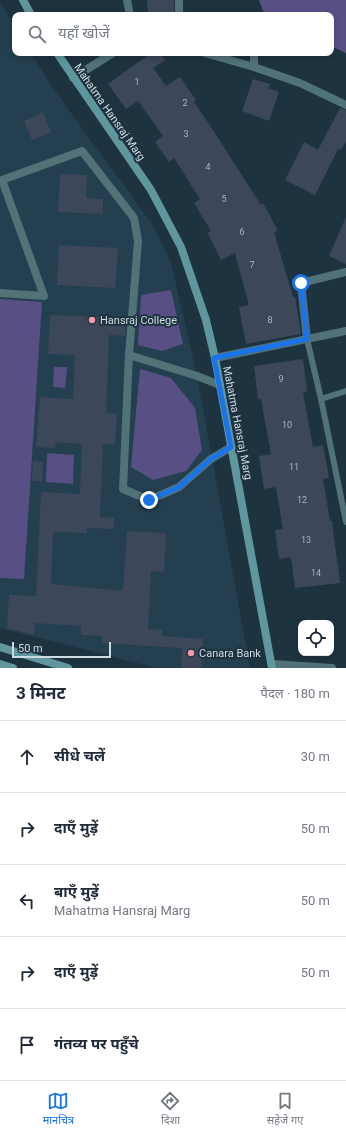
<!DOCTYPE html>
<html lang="hi">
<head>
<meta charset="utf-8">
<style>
	:root { --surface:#fff; --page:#f6f6f7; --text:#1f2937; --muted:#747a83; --line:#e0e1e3; --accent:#1a73e8 }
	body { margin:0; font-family:Roboto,"Noto Sans Devanagari",sans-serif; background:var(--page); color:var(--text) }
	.controls { position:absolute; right:12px; bottom:12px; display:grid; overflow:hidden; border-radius:8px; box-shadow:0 2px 6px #0003 }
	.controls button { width:36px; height:36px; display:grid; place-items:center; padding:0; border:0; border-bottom:1px solid var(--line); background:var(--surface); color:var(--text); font:20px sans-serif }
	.scale { position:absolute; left:12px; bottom:10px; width:99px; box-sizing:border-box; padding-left:4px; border:2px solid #cfdbe3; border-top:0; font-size:11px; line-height:14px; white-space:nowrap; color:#cfdbe3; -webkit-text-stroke:3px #1e3340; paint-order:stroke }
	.stop { position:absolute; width:12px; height:12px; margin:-9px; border:3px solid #1a73e8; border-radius:50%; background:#fff }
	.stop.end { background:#1a73e8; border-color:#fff; box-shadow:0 1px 4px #0008 }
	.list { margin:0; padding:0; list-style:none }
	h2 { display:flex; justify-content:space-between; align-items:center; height:52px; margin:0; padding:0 16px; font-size:17px }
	h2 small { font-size:13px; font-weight:400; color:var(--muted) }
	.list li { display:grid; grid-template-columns:26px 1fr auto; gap:12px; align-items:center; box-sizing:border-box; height:72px; padding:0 16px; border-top:1px solid var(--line) }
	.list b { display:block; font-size:15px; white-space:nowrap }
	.list p { margin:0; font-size:13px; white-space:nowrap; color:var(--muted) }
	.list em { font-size:13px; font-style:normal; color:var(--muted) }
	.icon { flex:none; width:22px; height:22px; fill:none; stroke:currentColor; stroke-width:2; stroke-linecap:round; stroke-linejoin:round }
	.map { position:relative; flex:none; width:346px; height:668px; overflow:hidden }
	.search { position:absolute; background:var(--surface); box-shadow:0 2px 6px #0003; left:12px; right:12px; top:12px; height:44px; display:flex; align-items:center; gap:10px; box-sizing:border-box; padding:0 14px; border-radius:8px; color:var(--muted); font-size:15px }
	.sheet { height:412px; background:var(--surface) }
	nav { display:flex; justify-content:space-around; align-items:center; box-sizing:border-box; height:56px; border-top:1px solid var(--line); background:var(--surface); font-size:11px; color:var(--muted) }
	nav a { display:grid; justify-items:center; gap:2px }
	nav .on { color:var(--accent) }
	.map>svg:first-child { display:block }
</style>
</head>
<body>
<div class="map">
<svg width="346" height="668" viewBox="0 0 346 668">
	<rect width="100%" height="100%" fill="#1e3340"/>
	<!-- built -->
	<path fill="#243f50" d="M0,2L15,27V53H31L52,87L154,227L171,263L197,376L250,668H157L0,628Z"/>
	<!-- green -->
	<g fill="#585084">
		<path d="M171,290L183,344L162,351L138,345L141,295Z"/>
		<path d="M0,299L42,302L24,579L0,578Z"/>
		<path d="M54,367H67L65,388L53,387Z"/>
		<path d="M140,369L171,378L195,408L202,450L186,471L153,480L131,467Z"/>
		<path d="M47,453L74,455L73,484L46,482Z"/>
	</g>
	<!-- forest -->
	<path fill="#585085" d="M259,0H346V53L331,46V15H267L264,13Z"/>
	<!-- building -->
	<g fill="#3d475a">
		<path d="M147,0H174V15H148Z"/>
		<path d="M151,53H160L165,60L153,68L166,86L180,77L196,100L194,102L213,130L261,205L263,203L278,231L274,232L293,297H295L301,334L246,344L239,307L249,305L235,253L221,260L207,232L211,231L194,203L200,199L174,158L169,162L155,142L163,136L138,101L126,109L108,84Z"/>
		<path d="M253,79L270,84L268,88L279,92L269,121L242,111Z"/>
		<path d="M340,108L346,110V141L341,150L338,149L315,195L285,180L304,142L318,150Z"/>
		<path d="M43,112L51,132L32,140L24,121Z"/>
		<path d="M60,174L87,175L86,198L103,199V214L58,212Z"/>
		<path d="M346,217V264L329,256Z"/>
		<path d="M59,245L118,248L115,288L57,285Z"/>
		<path d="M50,315L126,318L125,336L109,335L106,413L117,414L115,444H103L100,517L114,518V529L87,528V533L53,532L51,584L123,591L127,531L166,533L164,572L151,571L148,629L162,630V636L203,639L201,668H181L182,648L102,643V636L81,635V626L35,623L34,635L7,628L9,595L36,596L41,492L80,494L82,444L56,442L55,448L36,447L40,397L73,399L75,355L48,354Z"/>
		<path d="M303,359L307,392L303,393L313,447L323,445L329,478L323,479L330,521H332L340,583L295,588L291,557L279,559L275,530L283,529L276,487L264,489L259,456L271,454L261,399H258L254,366Z"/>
		<path d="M33,461L43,462L42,481H32Z"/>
	</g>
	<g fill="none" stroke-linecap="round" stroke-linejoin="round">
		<!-- lane -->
		<g stroke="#517277" stroke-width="6">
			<path d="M307,339L321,399"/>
			<path d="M346,391L321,399L346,522"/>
		</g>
		<!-- street -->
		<g stroke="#517277" stroke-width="8">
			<path d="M127,0L130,15"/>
			<path d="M179,15V0"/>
			<path d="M205,53L254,67L300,83L346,105"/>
			<path d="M254,53V67"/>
			<path d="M73,78L113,53"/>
			<path d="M0,293L44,296L2,180L82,151L134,218L138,241L129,355L123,489L149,500L179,487L211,459L231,447"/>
			<path d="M307,339L301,283L346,272"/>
			<path d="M129,355L197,376L220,385"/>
			<path d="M215,358L346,331"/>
			<path d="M272,664L332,668"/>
		</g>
		<!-- secondary -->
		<g stroke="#60969e" stroke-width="8">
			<path d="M23,0L31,15"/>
			<path d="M57,53L151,190L181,247L206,320L215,358L272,668"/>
			<path d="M0,647L68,668"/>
			<path d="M0,664L13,668"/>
		</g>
	</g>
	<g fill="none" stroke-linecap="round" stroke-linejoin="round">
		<!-- route -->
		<path stroke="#1a73e8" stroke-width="5" d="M149,500L179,487L211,459L231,447L214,358L307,339L301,283"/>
	</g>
	<!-- markers -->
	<g fill="#f49aa6" stroke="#1e3340" stroke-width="1.5">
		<circle cx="92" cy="320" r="4"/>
		<circle cx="191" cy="653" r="4"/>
	</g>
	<g text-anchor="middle" stroke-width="4" stroke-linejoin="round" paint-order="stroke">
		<!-- number labels -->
		<g font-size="9" fill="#aab6c1">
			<text x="137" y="85">1</text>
			<text x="185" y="106">2</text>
			<text x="186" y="137">3</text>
			<text x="208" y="170">4</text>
			<text x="224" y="202">5</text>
			<text x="242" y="235">6</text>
			<text x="252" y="268">7</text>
			<text x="270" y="323">8</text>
			<text x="281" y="382">9</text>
			<text x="287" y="428">10</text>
			<text x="294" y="470">11</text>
			<text x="302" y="503">12</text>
			<text x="306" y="543">13</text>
			<text x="316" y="576">14</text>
		</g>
		<!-- street labels -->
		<g font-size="11" fill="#cfdbe3" stroke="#1e3340">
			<text transform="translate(110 112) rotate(55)" y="4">Mahatma Hansraj Marg</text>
			<text transform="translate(238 423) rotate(79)" y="4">Mahatma Hansraj Marg</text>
		</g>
		<!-- poi labels -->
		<g font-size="11" fill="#cfdbe3" stroke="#1e3340" text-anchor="start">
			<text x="100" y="324">Hansraj College</text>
			<text x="199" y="657">Canara Bank</text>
		</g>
	</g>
</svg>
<div class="controls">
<button><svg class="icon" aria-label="locate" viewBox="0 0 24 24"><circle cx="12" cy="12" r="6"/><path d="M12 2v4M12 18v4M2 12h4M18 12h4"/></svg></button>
</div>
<div class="scale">50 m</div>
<div class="stop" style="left:301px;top:283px"></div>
<div class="stop end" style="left:149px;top:500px"></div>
<div class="search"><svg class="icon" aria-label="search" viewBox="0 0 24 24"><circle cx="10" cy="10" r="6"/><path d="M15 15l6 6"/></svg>यहाँ खोजें</div>
</div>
<section class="sheet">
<h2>3 मिनट<small>पैदल · 180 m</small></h2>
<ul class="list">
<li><svg class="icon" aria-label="ahead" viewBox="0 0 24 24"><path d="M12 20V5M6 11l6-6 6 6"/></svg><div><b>सीधे चलें</b></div><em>30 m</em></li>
<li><svg class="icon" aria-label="right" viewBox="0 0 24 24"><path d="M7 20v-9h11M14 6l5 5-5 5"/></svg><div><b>दाएँ मुड़ें</b></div><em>50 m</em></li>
<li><svg class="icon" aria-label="left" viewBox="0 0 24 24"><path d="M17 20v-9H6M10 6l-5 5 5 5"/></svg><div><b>बाएँ मुड़ें</b><p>Mahatma Hansraj Marg</p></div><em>50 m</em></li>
<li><svg class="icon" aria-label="right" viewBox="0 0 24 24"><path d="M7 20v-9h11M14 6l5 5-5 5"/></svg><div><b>दाएँ मुड़ें</b></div><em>50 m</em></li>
<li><svg class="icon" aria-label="arrive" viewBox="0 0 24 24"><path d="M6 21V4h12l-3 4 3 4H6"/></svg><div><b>गंतव्य पर पहुँचे</b></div></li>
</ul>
</section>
<nav>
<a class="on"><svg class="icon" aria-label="map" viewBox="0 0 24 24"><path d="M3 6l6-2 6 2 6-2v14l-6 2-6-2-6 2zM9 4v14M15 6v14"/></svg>मानचित्र</a>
<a><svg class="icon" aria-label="directions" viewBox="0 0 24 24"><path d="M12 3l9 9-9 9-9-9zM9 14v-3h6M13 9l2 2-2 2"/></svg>दिशा</a>
<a><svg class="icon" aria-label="saved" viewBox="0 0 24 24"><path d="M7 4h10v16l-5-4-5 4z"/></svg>सहेजे गए</a>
</nav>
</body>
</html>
